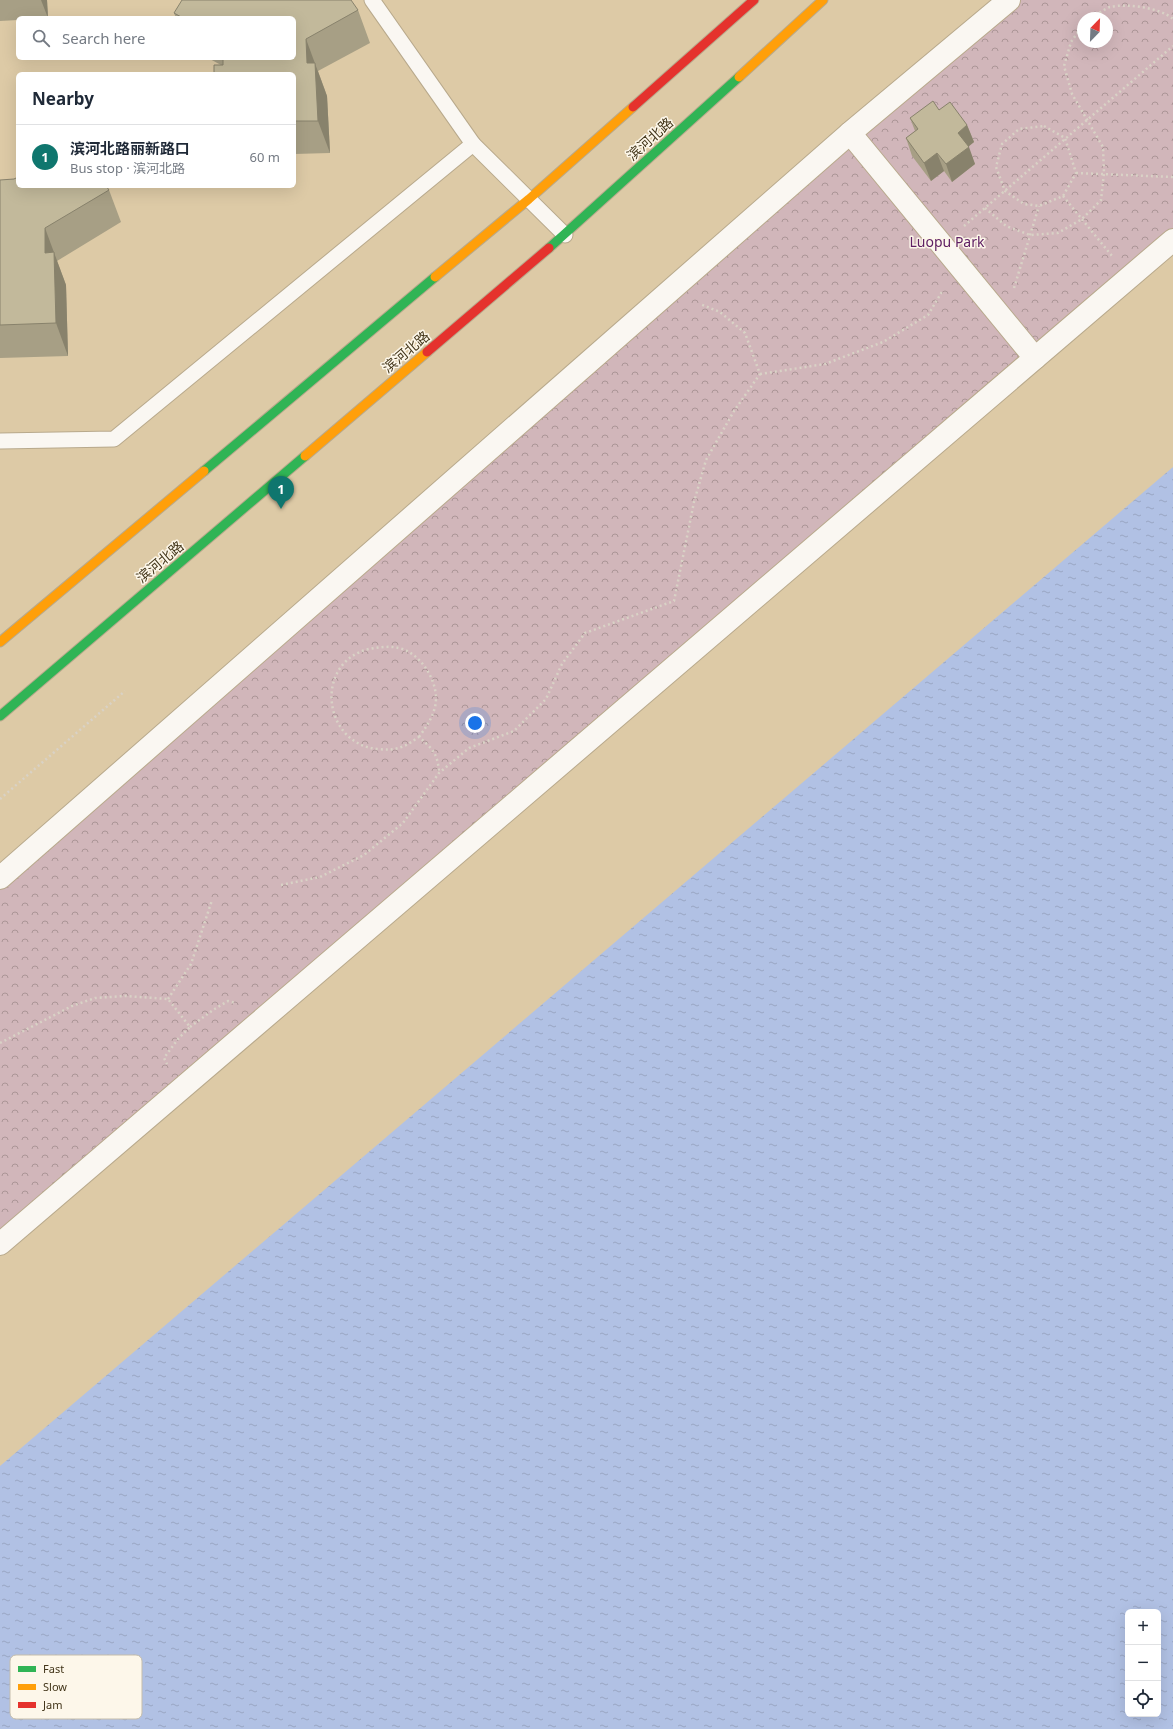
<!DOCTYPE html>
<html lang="en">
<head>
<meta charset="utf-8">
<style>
	:root { --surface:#fff; --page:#f6f6f7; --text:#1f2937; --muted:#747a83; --line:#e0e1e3; --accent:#0f766e }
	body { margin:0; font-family:"Noto Sans","Noto Sans SC",sans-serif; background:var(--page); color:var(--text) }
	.controls { position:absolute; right:12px; bottom:12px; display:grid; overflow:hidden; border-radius:6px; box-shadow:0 4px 16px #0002 }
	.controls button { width:36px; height:36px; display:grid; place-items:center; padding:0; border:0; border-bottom:1px solid var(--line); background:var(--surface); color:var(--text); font:20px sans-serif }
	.compass { position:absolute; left:1077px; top:12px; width:36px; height:36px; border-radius:50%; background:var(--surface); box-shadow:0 4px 16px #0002; rotate:23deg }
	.you { position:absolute; left:475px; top:723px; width:14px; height:14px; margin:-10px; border:3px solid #fff; border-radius:50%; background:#1a73e8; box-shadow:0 0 0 6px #1a73e833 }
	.badge { display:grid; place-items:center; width:26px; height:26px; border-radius:50%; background:var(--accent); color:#fff; font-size:13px; font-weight:700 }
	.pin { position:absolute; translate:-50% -33px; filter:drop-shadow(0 1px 2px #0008) }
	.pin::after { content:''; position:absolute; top:21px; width:14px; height:12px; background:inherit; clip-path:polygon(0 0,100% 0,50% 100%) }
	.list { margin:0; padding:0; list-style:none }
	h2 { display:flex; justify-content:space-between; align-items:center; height:52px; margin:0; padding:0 16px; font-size:17px }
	h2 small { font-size:13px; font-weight:400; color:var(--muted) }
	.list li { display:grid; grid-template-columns:26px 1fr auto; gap:12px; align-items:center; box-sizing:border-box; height:64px; padding:0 16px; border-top:1px solid var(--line) }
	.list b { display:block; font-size:15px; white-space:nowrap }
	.list p { margin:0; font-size:13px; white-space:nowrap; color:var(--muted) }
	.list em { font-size:13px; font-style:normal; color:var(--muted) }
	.icon { flex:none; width:22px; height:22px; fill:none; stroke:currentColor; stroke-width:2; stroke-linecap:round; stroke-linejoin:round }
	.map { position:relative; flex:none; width:1173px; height:1729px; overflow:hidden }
	.search { position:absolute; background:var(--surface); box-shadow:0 4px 16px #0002; left:16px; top:16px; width:280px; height:44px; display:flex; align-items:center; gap:10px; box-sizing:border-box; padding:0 14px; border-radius:6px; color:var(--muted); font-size:15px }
	.panel { position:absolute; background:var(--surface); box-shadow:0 4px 16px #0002; left:16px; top:72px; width:280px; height:116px; border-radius:6px }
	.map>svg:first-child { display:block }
</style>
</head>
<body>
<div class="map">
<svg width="1173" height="1729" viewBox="0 0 1173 1729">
	<defs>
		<pattern id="park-crowns" width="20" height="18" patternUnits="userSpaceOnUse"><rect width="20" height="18" fill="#d1b6ba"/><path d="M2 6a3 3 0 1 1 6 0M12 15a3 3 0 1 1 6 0" fill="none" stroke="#ab9596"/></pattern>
		<pattern id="water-ripples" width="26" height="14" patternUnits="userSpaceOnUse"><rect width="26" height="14" fill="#b1c1e4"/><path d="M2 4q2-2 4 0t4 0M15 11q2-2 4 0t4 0" fill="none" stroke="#99a6c3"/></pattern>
	</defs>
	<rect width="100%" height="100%" fill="#ddcaa6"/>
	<!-- park -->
	<path fill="url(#park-crowns)" fill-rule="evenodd" d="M1009,0H1173V240L0,1244V878ZM1083,18H1107V42H1083Z"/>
	<!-- water -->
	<path fill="url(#water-ripples)" fill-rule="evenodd" d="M1173,467V1729H0V1466ZM1128,1612H1158V1714H1128Z"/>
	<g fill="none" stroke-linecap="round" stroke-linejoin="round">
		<defs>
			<g id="lane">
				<path d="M372,0L473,144L565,235"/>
				<path d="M0,441L114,439L473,144"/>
			</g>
			<g id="street">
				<path d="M850,133L1035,358"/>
				<path d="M0,878L850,133L1009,0"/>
				<path d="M0,1244L1173,240"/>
			</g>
			<g id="fast">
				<path d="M549,248L739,77"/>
				<path d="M204,471L435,277"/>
				<path d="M0,716L305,456"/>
			</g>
			<g id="slow">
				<path d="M739,77L823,0"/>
				<path d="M435,277L529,199L633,107"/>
				<path d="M305,456L427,352"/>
				<path d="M0,642L204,471"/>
			</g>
			<g id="jam">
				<path d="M633,107L754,0"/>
				<path d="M427,352L549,248"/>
			</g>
		</defs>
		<!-- lane casing -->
		<use href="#lane" stroke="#b8a98c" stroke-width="17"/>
		<!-- street casing -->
		<use href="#street" stroke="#b8a98c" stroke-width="24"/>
		<!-- fast casing -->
		<use href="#fast" stroke="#b8a98c" stroke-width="11"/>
		<!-- slow casing -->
		<use href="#slow" stroke="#b8a98c" stroke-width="11"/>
		<!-- jam casing -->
		<use href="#jam" stroke="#b8a98c" stroke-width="11"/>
		<!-- path -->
		<g stroke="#d9d2c6" stroke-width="2.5" stroke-dasharray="2 3" stroke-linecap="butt">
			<path d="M1091,18C1097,15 1104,9 1110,7C1127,3 1161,8 1173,19"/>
			<path d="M1044,126L1065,138L1076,173L1063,196L1039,206L1024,204L1005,191L996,167L1002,144L1019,129Z"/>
			<path d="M1076,173L1173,177"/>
			<path d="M1063,196L1112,256"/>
			<path d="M985,208L1006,226L1030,235L1058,233L1082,219L1101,200L1104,173L1103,147L1072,94L1064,66L1071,42L1083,25"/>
			<path d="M964,226L1173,46"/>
			<path d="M1014,288L1039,206"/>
			<path d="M760,374L825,364L883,342L928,315L943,290"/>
			<path d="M419,737C426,727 432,719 435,707C440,686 425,659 405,650C393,645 381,647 369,649C314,662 322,743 377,749C387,750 395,750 404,746C409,744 414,740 419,737C433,749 438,754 439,773"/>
			<path d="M0,799L125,691"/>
			<path d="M281,885L320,877L364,855L403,823L439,773L469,748L514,731L546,699L562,664L585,633L674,601L694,502L706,460L734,411L760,374L745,333L720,312L700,304"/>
			<path d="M168,999L191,964L212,900"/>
			<path d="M190,1027L213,1010L228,1001L236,1003"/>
			<path d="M0,1043L72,1006L95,998L125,996L168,999L190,1027L178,1039L164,1058L167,1064"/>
		</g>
		<!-- lane -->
		<use href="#lane" stroke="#faf7f2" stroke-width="15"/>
		<!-- street -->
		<use href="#street" stroke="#faf7f2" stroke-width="22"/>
		<!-- fast -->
		<use href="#fast" stroke="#30b455" stroke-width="9"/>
		<!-- slow -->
		<use href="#slow" stroke="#ff9f0a" stroke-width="9"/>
		<!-- jam -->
		<use href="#jam" stroke="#e5322d" stroke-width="9"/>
	</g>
	<!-- wall -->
	<g fill="#a79f85">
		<path d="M0,0H47L48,18H18V20L0,21Z"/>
		<path d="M358,10L370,43L318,71L327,96L330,153L294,154V74L221,65L208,58H294V18H176L174,13Z"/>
		<path d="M939,110L967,125L974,142L968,147L975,164L952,182L944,171L931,181L912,156L906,138L915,131L910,118Z"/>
		<path d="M0,180L109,190L121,222L57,261L66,285L68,356L0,358Z"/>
	</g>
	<!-- shaded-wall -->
	<g fill="#88826c">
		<path d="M41,0H47L48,18Z"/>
		<path d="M306,39L327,96L330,153L318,121L307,63Z"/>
		<path d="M967,125L974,142L964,150L958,133Z"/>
		<path d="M969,147L975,164L952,182L946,164Z"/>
		<path d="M937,153L944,171L931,181L924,163Z"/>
		<path d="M45,228L66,285L68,356L56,323L45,253Z"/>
	</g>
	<!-- building -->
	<g fill="#c2b99b" stroke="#88826c">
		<path d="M182,0H351L358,10L306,39L307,63H315L318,121H294V74H214V65H223V58H294V18H183L174,13Z"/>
		<path d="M933,101L939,110L950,102L967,125L958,133L969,147L946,164L937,153L924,163L906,138L918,129L910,118Z"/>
		<path d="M18,177V186H106L109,190L45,228V253L54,252L56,323L0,325V180L14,179Z"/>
	</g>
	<g text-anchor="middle" stroke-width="3" stroke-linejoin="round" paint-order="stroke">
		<!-- street labels -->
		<g font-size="14" fill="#423519" stroke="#fdf7ea">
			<text transform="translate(650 139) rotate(-42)" y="5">滨河北路</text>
			<text transform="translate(406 352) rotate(-40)" y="5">滨河北路</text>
			<text transform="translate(160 562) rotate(-40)" y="5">滨河北路</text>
		</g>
		<!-- park labels -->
		<g font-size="14" fill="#5f2064" stroke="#fdf7ea">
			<text x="947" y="247">Luopu Park</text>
		</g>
	</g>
	<!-- legend -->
	<rect x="10" y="1655" width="132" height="64" rx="6" fill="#fdf7ea" stroke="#c5bdab" stroke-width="1"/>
	<rect x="18" y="1666" width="18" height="6" fill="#30b455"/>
	<rect x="18" y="1684" width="18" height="6" fill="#ff9f0a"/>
	<rect x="18" y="1702" width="18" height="6" fill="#e5322d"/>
	<g font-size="11" fill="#423519">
		<text x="43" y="1673">Fast</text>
		<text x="43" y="1691">Slow</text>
		<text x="43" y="1709">Jam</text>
	</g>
</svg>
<div class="controls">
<button>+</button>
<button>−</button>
<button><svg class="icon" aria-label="locate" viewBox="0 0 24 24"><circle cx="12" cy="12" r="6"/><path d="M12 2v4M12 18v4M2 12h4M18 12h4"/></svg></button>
</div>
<svg class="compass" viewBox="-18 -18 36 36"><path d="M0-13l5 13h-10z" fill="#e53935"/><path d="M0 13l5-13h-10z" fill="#747a83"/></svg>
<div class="you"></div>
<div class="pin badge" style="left:281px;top:509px">1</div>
<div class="search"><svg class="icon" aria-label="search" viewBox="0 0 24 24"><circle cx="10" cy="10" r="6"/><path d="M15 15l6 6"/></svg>Search here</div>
<section class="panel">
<h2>Nearby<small></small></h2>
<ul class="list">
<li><span class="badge">1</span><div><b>滨河北路丽新路口</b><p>Bus stop · 滨河北路</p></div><em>60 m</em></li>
</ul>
</section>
</div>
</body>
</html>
